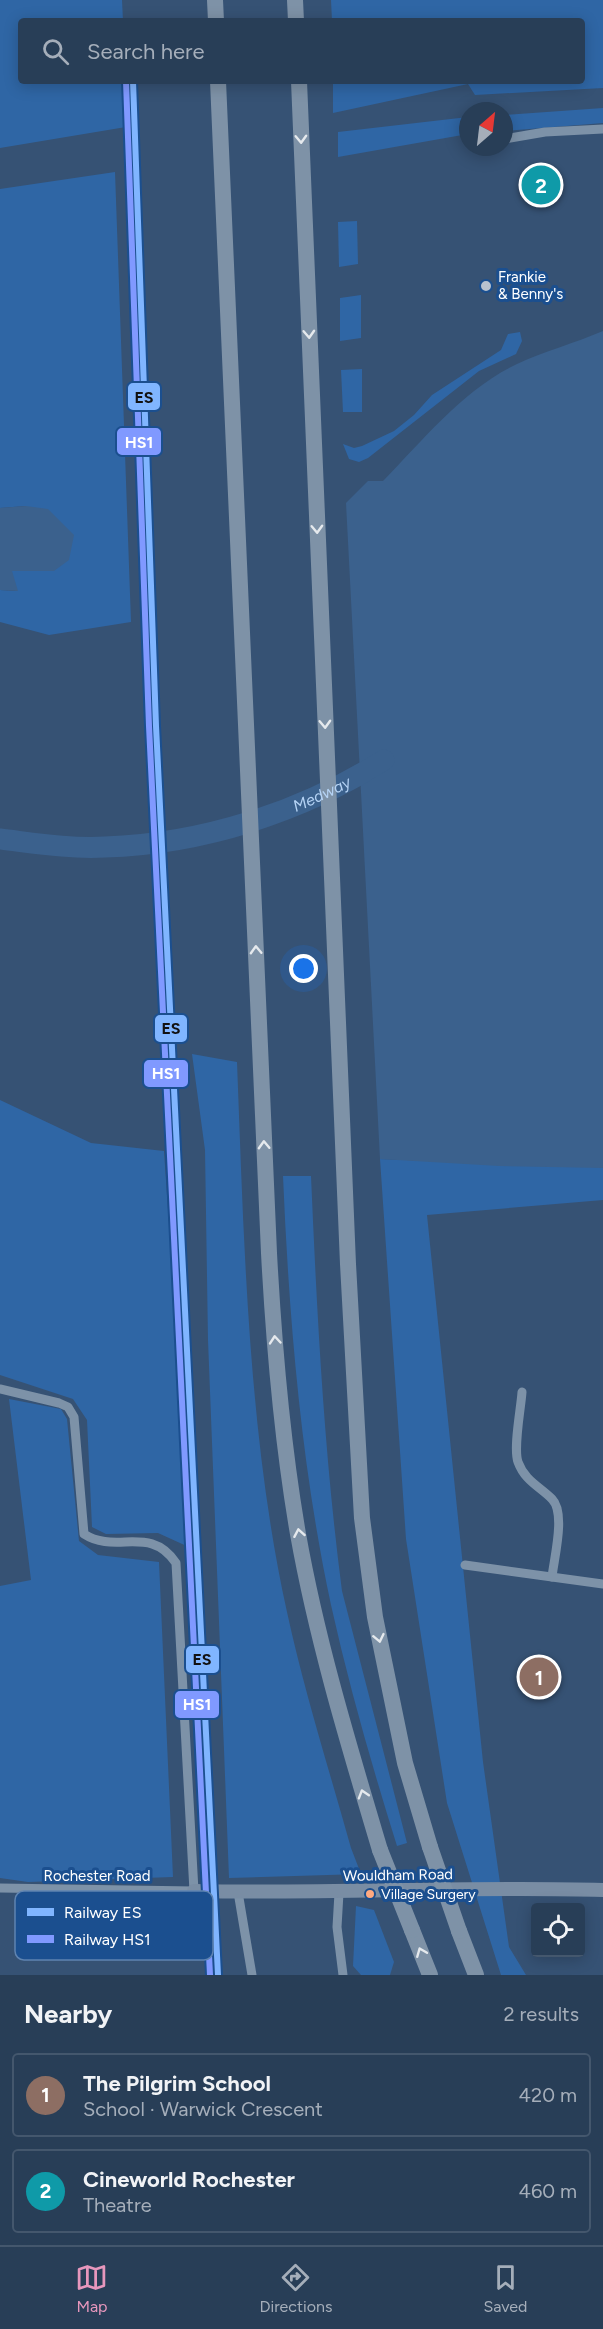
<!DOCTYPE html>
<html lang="en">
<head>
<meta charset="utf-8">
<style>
	:root { --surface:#283e57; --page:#30455d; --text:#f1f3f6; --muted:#a5aeba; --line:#44576d; --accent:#e797bd }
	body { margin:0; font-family:Figtree,sans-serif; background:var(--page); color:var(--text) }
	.controls { position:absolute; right:18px; bottom:18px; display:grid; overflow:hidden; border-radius:6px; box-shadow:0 3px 15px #0003 }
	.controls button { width:54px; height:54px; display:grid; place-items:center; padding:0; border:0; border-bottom:2px solid var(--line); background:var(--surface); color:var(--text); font:30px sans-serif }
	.compass { position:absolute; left:459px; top:102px; width:54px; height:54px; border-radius:50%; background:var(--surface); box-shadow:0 3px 15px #0003; rotate:28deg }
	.you { position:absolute; left:304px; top:969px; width:21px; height:21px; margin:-15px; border:4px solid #fff; border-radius:50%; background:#1a73e8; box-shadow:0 0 0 9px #1a73e833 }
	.badge { display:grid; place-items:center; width:39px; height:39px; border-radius:50%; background:var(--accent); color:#fff; font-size:20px; font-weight:700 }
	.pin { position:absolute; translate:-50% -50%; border:3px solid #fff; box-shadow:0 2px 6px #0006 }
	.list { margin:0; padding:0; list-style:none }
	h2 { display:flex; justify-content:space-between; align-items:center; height:78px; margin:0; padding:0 24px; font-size:26px }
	h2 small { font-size:20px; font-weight:400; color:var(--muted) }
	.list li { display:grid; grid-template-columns:39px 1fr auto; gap:18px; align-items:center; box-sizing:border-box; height:84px; margin:0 12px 12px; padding:0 12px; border:2px solid var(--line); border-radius:6px }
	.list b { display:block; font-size:22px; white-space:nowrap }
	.list p { margin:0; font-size:20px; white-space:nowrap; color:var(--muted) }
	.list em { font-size:20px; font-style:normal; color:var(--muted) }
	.icon { flex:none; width:33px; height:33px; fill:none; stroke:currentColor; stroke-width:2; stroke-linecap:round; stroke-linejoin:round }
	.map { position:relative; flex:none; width:603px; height:1975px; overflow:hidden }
	.search { position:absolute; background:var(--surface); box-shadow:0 3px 15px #0003; left:18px; right:18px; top:18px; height:66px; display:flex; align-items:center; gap:15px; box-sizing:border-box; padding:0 21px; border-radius:6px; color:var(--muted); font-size:22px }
	.sheet { height:270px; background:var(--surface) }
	nav { display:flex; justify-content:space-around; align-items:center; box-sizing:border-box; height:84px; border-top:2px solid var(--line); background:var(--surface); font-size:16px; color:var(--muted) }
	nav a { display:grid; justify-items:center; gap:3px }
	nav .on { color:var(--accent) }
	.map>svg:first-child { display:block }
</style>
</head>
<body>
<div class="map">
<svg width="603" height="1975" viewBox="0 0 603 1975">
	<rect width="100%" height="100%" fill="#365274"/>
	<!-- green -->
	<g fill="#2f66a5">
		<path d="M0,0H122L123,21H21V81H124L126,127L0,148Z"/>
		<path d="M331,0H603V88L475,95L468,84L333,113V81H582V21H332Z"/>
		<path d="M603,108V123L504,131V115Z"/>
		<path d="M468,117V134L338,157V132Z"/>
		<path d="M115,172L131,622L49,635L0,622V590L17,591L11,571L26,506L0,508V189Z"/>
		<path d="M357,221L358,264L339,267L338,222Z"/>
		<path d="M361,295V338L340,341V298Z"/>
		<path d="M520,332L522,341L516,354L479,371L368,458L359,462L349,459L343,444L354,448L362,446L394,431L414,415L432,395L501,350L508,334Z"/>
		<path d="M362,369V412H343L341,370Z"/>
		<path d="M192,1054L237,1062C244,1242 248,1436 287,1612C304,1691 329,1769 351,1848L361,1874L229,1878L208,1340L205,1150Z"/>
		<path d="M0,1100L91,1143L164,1151L191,1548L158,1533L106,1534L92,1527L87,1420L73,1399L0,1375Z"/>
		<path d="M380,1159L603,1167V1200L427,1215L483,1762L509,1947L526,1975H501L447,1803L406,1539Z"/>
		<path d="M283,1176H311C317,1315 324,1453 342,1591L407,1843L397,1846C372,1766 349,1686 331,1605C301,1465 289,1319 283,1176Z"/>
		<path d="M9,1399L61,1409L67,1419L79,1541L98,1555L159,1562L173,1877L28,1882L0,1878V1586L31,1580Z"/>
		<path d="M356,1906L374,1910L394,1962L390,1975H361L353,1966Z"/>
	</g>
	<!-- water -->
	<g fill="#3b618d">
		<path d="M603,331V1168L499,1166L380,1159L346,503L368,481H383C424,439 464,389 517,364C545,351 575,343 603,331Z"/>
		<path d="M26,506L48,509L74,535L69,560L54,571H12L18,591L0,590V508Z"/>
	</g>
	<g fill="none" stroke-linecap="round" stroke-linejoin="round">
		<!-- river -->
		<path stroke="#3b618d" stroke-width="21" id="s1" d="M0,839C34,843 70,849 105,847C202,844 302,812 384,760"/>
		<!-- street -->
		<g stroke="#7d92a8" stroke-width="9">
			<path d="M504,139L545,132L603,129"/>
			<path d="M0,1389L59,1403L68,1407L74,1417L84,1534C116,1555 150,1524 176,1563L194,1891L0,1888"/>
			<path d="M522,1392C521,1408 513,1448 518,1462C525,1481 539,1486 552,1499C566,1513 554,1558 552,1577"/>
			<path d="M465,1565L603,1584"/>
			<path d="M238,1892L252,1975"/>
			<path d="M339,1893L337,1927L343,1975"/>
		</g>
		<!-- secondary -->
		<path stroke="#798da4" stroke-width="14" d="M194,1891C330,1894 467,1886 603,1890"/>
		<!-- highway -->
		<g stroke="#7e92a7" stroke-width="16">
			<path d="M215,0L216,21"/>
			<path d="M295,0L296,21"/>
			<path d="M218,81L269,1253C274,1347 282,1441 298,1534C317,1641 349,1746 380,1850"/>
			<path d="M299,81L348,1264L362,1518L375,1617L405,1763L430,1847"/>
			<path d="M412,1930L430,1975"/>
			<path d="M459,1931L476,1975"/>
		</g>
		<!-- highway-bridge -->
		<g stroke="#7e92a7" stroke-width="16">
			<path d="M430,1847L459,1931"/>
			<path d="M380,1850L412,1930"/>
		</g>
		<defs>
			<path id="rail-1" d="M133,81L156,726L218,1975"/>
			<path id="rail-2" d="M126,81L149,726L210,1975"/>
		</defs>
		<!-- rail-1 casing -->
		<use href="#rail-1" stroke="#1b4f8f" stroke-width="10"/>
		<!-- rail-2 casing -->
		<use href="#rail-2" stroke="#1b4f8f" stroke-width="10"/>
		<!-- rail-1 -->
		<use href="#rail-1" stroke="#80b5ff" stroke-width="6"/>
		<!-- rail-2 -->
		<use href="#rail-2" stroke="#8099ff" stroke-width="6"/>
	</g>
	<!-- one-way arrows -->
	<defs><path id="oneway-chevron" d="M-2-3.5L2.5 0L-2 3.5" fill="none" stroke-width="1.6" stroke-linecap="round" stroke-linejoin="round" transform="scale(1.5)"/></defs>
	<g stroke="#e5e9ed">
		<use href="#oneway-chevron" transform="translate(301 139) rotate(88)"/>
		<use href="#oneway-chevron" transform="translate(309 334) rotate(87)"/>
		<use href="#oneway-chevron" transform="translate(317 529) rotate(88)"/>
		<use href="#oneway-chevron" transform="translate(325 724) rotate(88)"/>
		<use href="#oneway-chevron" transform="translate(256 950) rotate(-92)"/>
		<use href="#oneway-chevron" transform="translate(264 1145) rotate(-92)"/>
		<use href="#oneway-chevron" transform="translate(275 1340) rotate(-95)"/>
		<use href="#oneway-chevron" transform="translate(299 1533) rotate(-100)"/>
		<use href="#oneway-chevron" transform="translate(379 1638) rotate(78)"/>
		<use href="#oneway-chevron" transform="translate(363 1794) rotate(-107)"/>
		<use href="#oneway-chevron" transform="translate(421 1952) rotate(-112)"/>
	</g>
	<!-- markers -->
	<circle fill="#b9c2ce" stroke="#1b4f8f" stroke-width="2" cx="486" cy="286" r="6"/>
	<circle fill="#ffa980" stroke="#1b4f8f" stroke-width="2" cx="370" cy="1894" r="5"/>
	<g text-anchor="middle" stroke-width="6" stroke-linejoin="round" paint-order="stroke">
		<!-- bus labels -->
		<g font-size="14" fill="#fff" stroke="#1b4f8f" text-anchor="start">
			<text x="381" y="1899">Village Surgery</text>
		</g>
		<!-- poi labels -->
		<g font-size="15" fill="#fff" stroke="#1b4f8f" text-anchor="start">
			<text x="498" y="282">Frankie<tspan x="498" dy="17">&amp; Benny's</tspan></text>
		</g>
		<!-- street labels -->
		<g font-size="15" fill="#fff" stroke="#1b4f8f">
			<text transform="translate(398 1875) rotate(-1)" y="5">Wouldham Road</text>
			<text x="97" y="1881">Rochester Road</text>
		</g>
		<!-- water labels -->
		<g font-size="16" font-style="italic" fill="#b5d3f5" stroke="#1b4f8f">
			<text dy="6" stroke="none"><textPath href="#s1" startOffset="330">Medway</textPath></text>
		</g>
	</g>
	<!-- legend -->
	<rect x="15" y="1891" width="198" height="69" rx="9" fill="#1b4f8f" stroke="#5f84b1" stroke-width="1.5"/>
	<rect x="27" y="1908" width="27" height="8" fill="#80b5ff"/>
	<rect x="27" y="1935" width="27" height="8" fill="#8099ff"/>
	<g font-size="16" fill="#fff">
		<text x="64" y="1918">Railway ES</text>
		<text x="64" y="1945">Railway HS1</text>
	</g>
	<g stroke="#1b4f8f" stroke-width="2">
		<rect x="127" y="382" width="34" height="29" rx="6" fill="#80b5ff"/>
		<rect x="116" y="427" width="46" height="29" rx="6" fill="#8099ff"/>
		<rect x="154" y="1014" width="34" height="29" rx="6" fill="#80b5ff"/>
		<rect x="143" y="1059" width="46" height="29" rx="6" fill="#8099ff"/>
		<rect x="185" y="1645" width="35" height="29" rx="6" fill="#80b5ff"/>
		<rect x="174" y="1690" width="46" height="29" rx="6" fill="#8099ff"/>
	</g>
	<g font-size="16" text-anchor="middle" font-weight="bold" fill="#fff">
		<text x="139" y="448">HS1</text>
		<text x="166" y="1079">HS1</text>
		<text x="197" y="1710">HS1</text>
	</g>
	<g font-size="16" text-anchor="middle" font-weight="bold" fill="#111">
		<text x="144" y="403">ES</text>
		<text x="171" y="1034">ES</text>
		<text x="202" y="1665">ES</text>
	</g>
</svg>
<div class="controls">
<button><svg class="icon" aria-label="locate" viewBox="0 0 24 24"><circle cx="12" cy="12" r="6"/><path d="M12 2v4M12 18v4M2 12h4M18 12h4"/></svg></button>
</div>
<svg class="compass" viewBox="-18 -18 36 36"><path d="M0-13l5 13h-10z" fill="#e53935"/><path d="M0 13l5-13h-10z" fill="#a5aeba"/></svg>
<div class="you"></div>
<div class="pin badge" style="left:539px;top:1677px;background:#8d6e63">1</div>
<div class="pin badge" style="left:541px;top:185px;background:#0f9aa8">2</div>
<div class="search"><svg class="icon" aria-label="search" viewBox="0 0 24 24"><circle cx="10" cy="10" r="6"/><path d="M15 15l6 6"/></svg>Search here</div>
</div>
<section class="sheet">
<h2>Nearby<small>2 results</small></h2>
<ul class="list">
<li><span class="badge" style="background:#8d6e63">1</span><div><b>The Pilgrim School</b><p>School · Warwick Crescent</p></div><em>420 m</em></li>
<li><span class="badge" style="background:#0f9aa8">2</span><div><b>Cineworld Rochester</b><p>Theatre</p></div><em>460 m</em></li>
</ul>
</section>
<nav>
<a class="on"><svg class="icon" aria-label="map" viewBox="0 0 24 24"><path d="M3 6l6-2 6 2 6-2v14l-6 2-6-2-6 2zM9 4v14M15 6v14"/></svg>Map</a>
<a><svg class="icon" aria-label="directions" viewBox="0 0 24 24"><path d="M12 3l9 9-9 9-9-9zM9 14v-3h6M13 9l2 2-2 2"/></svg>Directions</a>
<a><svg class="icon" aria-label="saved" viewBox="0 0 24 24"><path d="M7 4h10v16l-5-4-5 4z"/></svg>Saved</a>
</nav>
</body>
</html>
